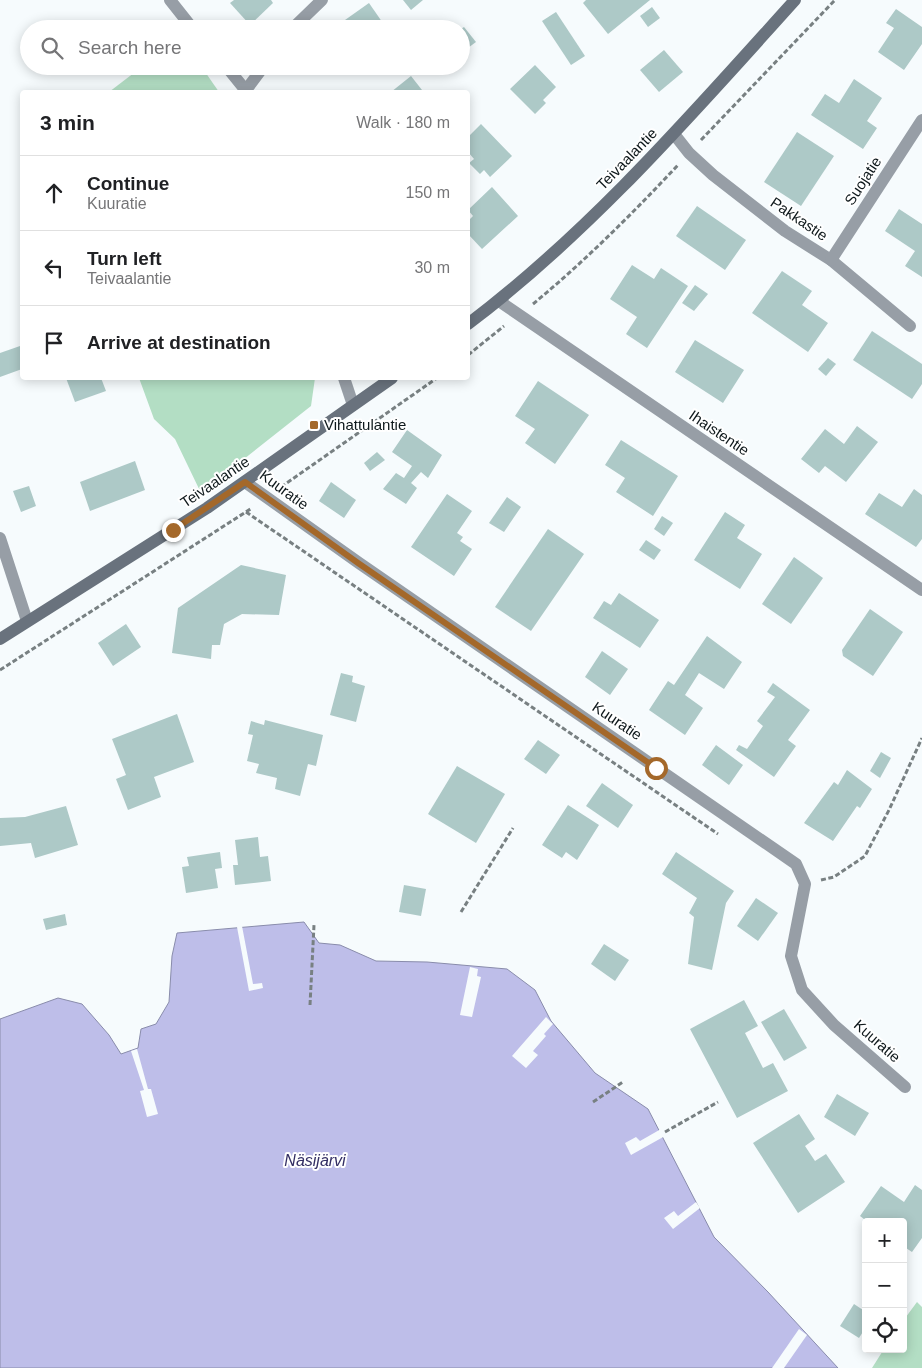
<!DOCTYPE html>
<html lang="en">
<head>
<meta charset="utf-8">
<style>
	:root { --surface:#fff; --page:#f6f6f6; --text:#202124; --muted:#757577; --line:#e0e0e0 }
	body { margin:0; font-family:Helvetica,sans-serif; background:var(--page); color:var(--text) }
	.controls { position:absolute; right:15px; bottom:15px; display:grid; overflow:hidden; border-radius:5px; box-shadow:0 2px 12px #0003 }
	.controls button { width:45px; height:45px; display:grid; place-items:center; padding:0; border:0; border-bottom:1px solid var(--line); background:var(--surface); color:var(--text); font:25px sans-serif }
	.stop { position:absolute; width:15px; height:15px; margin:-11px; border:4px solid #a4682a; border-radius:50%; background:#fff }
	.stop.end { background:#a4682a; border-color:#fff; box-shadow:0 1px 5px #0008 }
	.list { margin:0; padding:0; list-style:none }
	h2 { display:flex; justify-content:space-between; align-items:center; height:65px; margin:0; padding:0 20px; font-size:21px }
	h2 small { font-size:16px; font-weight:400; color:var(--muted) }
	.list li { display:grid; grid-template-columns:32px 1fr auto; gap:15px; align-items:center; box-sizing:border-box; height:75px; padding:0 20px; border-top:1px solid var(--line) }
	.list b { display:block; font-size:19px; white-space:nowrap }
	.list p { margin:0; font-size:16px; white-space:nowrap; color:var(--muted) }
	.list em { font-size:16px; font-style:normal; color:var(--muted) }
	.icon { flex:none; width:28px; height:28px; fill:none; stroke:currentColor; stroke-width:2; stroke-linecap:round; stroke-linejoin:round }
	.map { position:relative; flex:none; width:922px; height:1368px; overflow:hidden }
	.search { position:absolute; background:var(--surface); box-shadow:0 2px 12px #0003; left:20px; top:20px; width:450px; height:55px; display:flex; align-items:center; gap:12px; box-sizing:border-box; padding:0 18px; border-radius:28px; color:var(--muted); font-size:19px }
	.panel { position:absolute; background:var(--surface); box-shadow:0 2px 12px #0003; left:20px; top:90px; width:450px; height:290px; border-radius:5px }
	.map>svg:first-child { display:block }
</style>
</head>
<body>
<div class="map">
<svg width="922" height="1368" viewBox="0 0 922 1368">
	<rect width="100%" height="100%" fill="#f6fbfd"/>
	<!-- green -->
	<g fill="#b3dec4">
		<path d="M143,66H201L219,92H109Z"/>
		<path d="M139,378H315L311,406L201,493L175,439L154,419Z"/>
		<path d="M917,1302L922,1307V1368H872L884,1349H903V1321Z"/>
	</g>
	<!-- water -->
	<path fill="#bebee9" stroke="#898cab" d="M304,922L319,943L340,945L376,961L427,962L507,969L535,990L551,1021L595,1073L648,1109L714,1237L768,1292L838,1368H0V1019L58,998L82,1004L109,1035L121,1054L138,1048L141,1029L156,1024L169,1002L172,956L177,933Z"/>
	<!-- pier -->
	<g fill="#f6fbfd">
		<path d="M242,926L253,984L262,983L263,988L249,991L237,927Z"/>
		<path d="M470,967L478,969L477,976L481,977L472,1017L460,1015Z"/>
		<path d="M546,1017L553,1024L544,1034L546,1036L533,1051L538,1055L526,1068L512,1056Z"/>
		<path d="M137,1049L148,1089H151L158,1114L147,1117L140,1091L144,1090L131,1051Z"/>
		<path d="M661,1129L665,1136L631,1155L625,1143L636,1137L640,1141Z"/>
		<path d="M696,1202L700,1208L673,1229L664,1218L674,1211L678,1216Z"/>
		<path d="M799,1329L807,1335L784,1368H772Z"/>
	</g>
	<!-- building -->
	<g fill="#adc9c7">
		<path d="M234,0H271L273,3L250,25L230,3Z"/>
		<path d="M403,0H423L411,10Z"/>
		<path d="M586,0H650L608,34L583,3Z"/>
		<path d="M369,3L387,29H351L345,20Z"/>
		<path d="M652,7L660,18L648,27L640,16Z"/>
		<path d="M896,9L922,27V44L904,70L878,52L894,28L886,23Z"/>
		<path d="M556,12L585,56L571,65L542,21Z"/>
		<path d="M464,27L476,42L461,53V29Z"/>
		<path d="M664,50L683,72L659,92L640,70Z"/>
		<path d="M535,65L556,87L543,100L546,103L535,114L510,89Z"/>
		<path d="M411,76L422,90L418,92H391Z"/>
		<path d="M854,79L882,98L867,121L877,128L863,149L811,115L825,94L839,103Z"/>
		<path d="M481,124L512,156L490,177L484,170L480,174L469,163L474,159L468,152V137Z"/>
		<path d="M797,132L834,156L801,206L764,182Z"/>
		<path d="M492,187L518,216L482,249L468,234V221L473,216L468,210Z"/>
		<path d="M697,206L746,240L725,270L676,236Z"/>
		<path d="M899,209L922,224V277L905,266L915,251L885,231Z"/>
		<path d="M632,265L654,279L661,268L688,286L647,348L626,334L637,317L610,299Z"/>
		<path d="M782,271L812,291L802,305L828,323L808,352L752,313Z"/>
		<path d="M695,285L708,294L694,311L682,303Z"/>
		<path d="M872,331L922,364V384L912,399L853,360Z"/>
		<path d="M695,340L744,370L723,403L675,372Z"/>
		<path d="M20,346L22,352V369L0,377V353Z"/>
		<path d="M828,358L836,364L826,376L818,369Z"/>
		<path d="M66,378H101L106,391L75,402Z"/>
		<path d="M538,381L589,415L555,464L525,443L535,429L515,416Z"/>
		<path d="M857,426L878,442L846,482L825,466L819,473L801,459L825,429L844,444Z"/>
		<path d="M407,430L442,455L428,478L421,472L411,483L417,488L406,504L383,489L396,473L404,478L412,466L392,452Z"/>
		<path d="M621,440L678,476L653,516L616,492L625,478L605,465Z"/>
		<path d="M377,452L385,460L370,471L364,463Z"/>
		<path d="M135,461L145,490L90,511L80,482Z"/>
		<path d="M331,482L356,500L344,518L319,501Z"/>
		<path d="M29,486L36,506L21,512L13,491Z"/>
		<path d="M914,489L922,495V539L916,547L865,514L879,493L902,507Z"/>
		<path d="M447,494L472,511L457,533L463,537L460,541L472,549L454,576L411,547Z"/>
		<path d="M507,497L521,507L504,532L489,523Z"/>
		<path d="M725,512L745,525L737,538L762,554L740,589L694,560Z"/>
		<path d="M662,516L673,523L664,536L654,529Z"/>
		<path d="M548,529L584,554L531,631L495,607Z"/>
		<path d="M646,540L661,550L654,560L639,550Z"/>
		<path d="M794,557L823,578L791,624L762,604Z"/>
		<path d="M241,565L286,575L279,615L242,614L224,624L220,645H212L211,659L172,653L178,608Z"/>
		<path d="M619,593L659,620L640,648L593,618L604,601L611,605Z"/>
		<path d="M870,609L903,632L873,676L843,656L842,650Z"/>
		<path d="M126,624L141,647L113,666L98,643Z"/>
		<path d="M707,636L742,662L724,689L699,673L685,695L703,708L685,735L649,710L668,681L674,685Z"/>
		<path d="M602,651L628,669L610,695L585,677Z"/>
		<path d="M341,673L353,676L352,682L365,686L356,722L330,715Z"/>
		<path d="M773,683L810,710L788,740L796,746L774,777L736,750L739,745L747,749L763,726L757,721L775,697L767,692Z"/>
		<path d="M177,714L194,762L154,777L161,797L128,810L116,779L126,775L112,739Z"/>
		<path d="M265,720L323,735L316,766L308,764L300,796L275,789L277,778L256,773L259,764L247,761L253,735L248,734L251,721L264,725Z"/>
		<path d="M538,740L560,755L546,774L524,759Z"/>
		<path d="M716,745L743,765L729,785L702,765Z"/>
		<path d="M881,752L891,758L880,778L870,771Z"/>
		<path d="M457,766L505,794L476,843L428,814Z"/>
		<path d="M847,770L872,789L860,808L857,806L833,841L804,823L834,782L838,785Z"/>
		<path d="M602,783L633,805L618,828L586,806Z"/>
		<path d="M568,805L599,825L577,860L566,852L562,858L542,845Z"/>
		<path d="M66,806L78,845L35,858L31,843L0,846V818L25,817Z"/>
		<path d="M258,837L260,857L268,856L271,881L235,885L233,865H238L235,840Z"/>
		<path d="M220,852L222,868L215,869L218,888L186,893L182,867L189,866L187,857Z"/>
		<path d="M676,852L734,891L726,903L712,970L688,964L694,917L689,913L697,898L662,874Z"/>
		<path d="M404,885L426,889L421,916L399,912Z"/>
		<path d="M756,898L778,913L758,941L737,926Z"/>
		<path d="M65,914L67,925L46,930L43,919Z"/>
		<path d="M604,944L629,960L615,981L591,964Z"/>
		<path d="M744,1000L758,1026L745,1033L763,1068L773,1063L788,1091L737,1118L690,1029Z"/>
		<path d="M784,1009L807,1048L784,1061L761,1022Z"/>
		<path d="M837,1094L869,1113L855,1136L824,1117Z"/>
		<path d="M799,1114L815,1139L805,1146L815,1161L826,1154L845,1182L798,1213L753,1143Z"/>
		<path d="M915,1185L922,1190V1238L912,1252L903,1246V1222H868L860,1216L881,1186L904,1202Z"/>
		<path d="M854,1304L866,1312V1327L859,1338L840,1326Z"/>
	</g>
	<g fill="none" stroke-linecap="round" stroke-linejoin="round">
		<!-- path -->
		<g stroke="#788082" stroke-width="3" stroke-dasharray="5 2.5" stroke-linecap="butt">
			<path d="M701,140L835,0"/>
			<path d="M533,304C585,261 632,214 678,165"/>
			<path d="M468,355L504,326"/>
			<path d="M281,487L437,378"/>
			<path d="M246,512L718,834"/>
			<path d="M0,670L252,508"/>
			<path d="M821,880L834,877L865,856L889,810L922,738"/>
			<path d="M461,912L513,828"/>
			<path d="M310,1005L314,925"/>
			<path d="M593,1102L623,1082"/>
			<path d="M665,1132L718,1102"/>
		</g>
		<!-- street -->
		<g stroke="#979ea6" stroke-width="12">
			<path d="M170,0L193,29"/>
			<path d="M292,29L322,0"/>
			<path d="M226,66L247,92"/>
			<path d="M246,90L264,66"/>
			<path d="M674,134L689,153L713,175L785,231L831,260L910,326"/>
			<path d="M831,260L922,120"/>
			<path d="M499,301L922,590"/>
			<path d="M344,378L353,405"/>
			<path d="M245,482L359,563L796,864L805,884L791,956L802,990L834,1025L905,1087"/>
			<path d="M0,538L27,621"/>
		</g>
		<!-- secondary -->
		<g stroke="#69727d" stroke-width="12">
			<path d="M468,324C591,231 692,114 795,0"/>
			<path d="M0,639L207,508L392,378"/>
		</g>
	</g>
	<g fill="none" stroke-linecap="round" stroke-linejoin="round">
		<!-- route -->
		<path stroke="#a4682a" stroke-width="6" d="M173,530L245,482L358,563L656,768"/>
	</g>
	<!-- markers -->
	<rect fill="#a4682a" stroke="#fff" stroke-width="2" x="309" y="420" width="10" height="10" rx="2.5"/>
	<g text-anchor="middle" stroke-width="4" stroke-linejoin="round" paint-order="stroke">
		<!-- street labels -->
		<g font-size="15" fill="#0e181b" stroke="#fff">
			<text transform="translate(627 159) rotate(-46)" y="5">Teivaalantie</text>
			<text transform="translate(863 181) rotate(-57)" y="5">Suojatie</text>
			<text transform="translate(799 219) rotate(34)" y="5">Pakkastie</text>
			<text transform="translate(719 433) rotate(34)" y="5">Ihaistentie</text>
			<text transform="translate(215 482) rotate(-34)" y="5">Teivaalantie</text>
			<text transform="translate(284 490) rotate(36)" y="5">Kuuratie</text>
			<text transform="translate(617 721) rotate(34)" y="5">Kuuratie</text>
			<text transform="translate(877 1041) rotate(41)" y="5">Kuuratie</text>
		</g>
		<!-- poi labels -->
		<g font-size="15" fill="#0e181b" stroke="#fff" text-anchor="start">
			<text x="324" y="430">Vihattulantie</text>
		</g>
		<!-- water labels -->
		<g font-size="16" font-style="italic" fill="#332e63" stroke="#fff">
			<text x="315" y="1166">Näsijärvi</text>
		</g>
	</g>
</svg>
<div class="controls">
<button>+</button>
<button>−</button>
<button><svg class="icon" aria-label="locate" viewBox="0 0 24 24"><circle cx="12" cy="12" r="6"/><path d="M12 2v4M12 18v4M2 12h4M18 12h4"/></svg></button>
</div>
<div class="stop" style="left:656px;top:768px"></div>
<div class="stop end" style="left:173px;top:530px"></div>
<div class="search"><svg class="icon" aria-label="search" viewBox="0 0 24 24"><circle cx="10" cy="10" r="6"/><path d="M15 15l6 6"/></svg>Search here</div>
<section class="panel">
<h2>3 min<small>Walk · 180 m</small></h2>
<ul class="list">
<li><svg class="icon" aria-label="ahead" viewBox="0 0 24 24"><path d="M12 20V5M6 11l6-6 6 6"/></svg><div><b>Continue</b><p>Kuuratie</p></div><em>150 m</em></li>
<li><svg class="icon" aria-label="left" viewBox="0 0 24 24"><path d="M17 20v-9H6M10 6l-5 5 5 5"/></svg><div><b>Turn left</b><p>Teivaalantie</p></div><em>30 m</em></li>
<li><svg class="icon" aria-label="arrive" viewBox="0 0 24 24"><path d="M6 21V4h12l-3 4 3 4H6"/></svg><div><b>Arrive at destination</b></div></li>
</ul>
</section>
</div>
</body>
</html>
